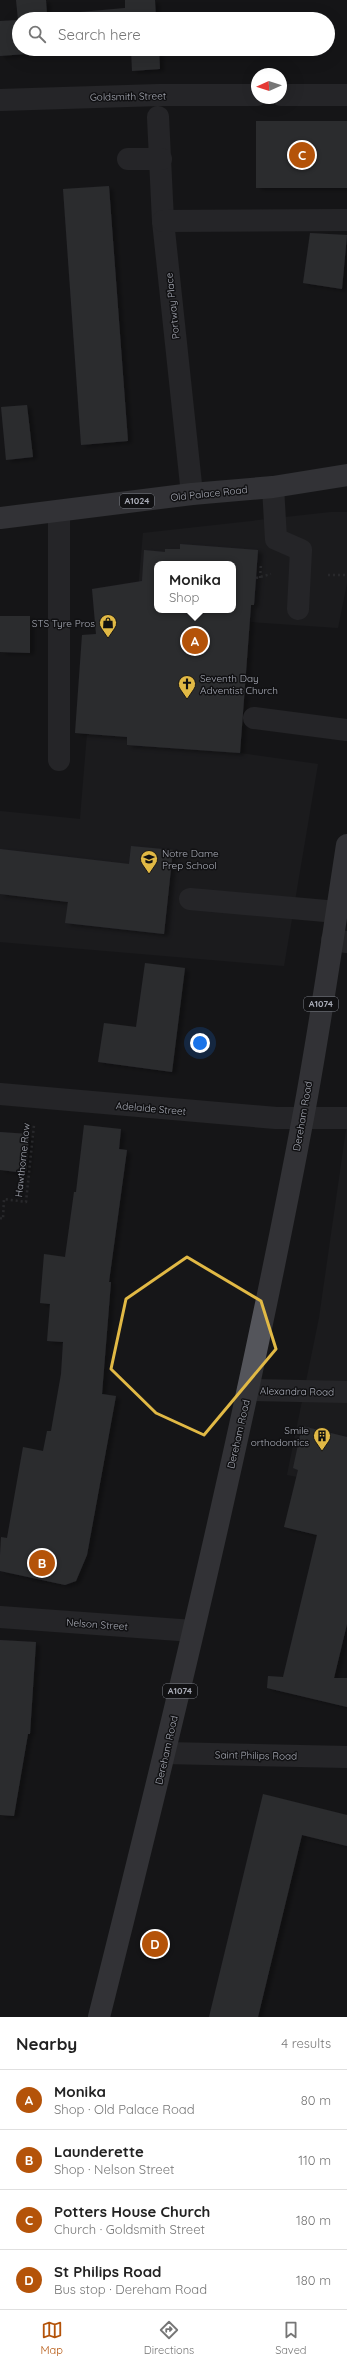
<!DOCTYPE html>
<html lang="en">
<head>
<meta charset="utf-8">
<style>
	:root { --surface:#fff; --page:#f6f6f6; --text:#222; --muted:#767676; --line:#e0e0e0; --accent:#b45309 }
	body { margin:0; font-family:Quicksand,sans-serif; background:var(--page); color:var(--text) }
	.compass { position:absolute; left:251px; top:68px; width:36px; height:36px; border-radius:50%; background:var(--surface); box-shadow:0 4px 16px #0002; rotate:267deg }
	.you { position:absolute; left:200px; top:1043px; width:14px; height:14px; margin:-10px; border:3px solid #fff; border-radius:50%; background:#1a73e8; box-shadow:0 0 0 6px #1a73e833 }
	.badge { display:grid; place-items:center; width:26px; height:26px; border-radius:50%; background:var(--accent); color:#fff; font-size:13px; font-weight:700 }
	.pin { position:absolute; translate:-50% -50%; border:2px solid #fff; box-shadow:0 1px 4px #0006 }
	.popup { position:absolute; left:154px; top:561px; width:82px; height:52px; box-sizing:border-box; display:grid; place-content:center; border-radius:8px; background:var(--surface); filter:drop-shadow(0 1px 3px #0005); font-size:13px; white-space:nowrap; color:var(--muted) }
	.popup b { font-size:15px; color:var(--text) }
	.popup::after { content:''; position:absolute; left:50%; top:100%; margin-left:-8px; border:8px solid transparent; border-top-color:var(--surface) }
	.list { margin:0; padding:0; list-style:none }
	h2 { display:flex; justify-content:space-between; align-items:center; height:52px; margin:0; padding:0 16px; font-size:17px }
	h2 small { font-size:13px; font-weight:400; color:var(--muted) }
	.list li { display:grid; grid-template-columns:26px 1fr auto; gap:12px; align-items:center; box-sizing:border-box; height:60px; padding:0 16px; border-top:1px solid var(--line) }
	.list b { display:block; font-size:15px; white-space:nowrap }
	.list p { margin:0; font-size:13px; white-space:nowrap; color:var(--muted) }
	.list em { font-size:13px; font-style:normal; color:var(--muted) }
	.icon { flex:none; width:22px; height:22px; fill:none; stroke:currentColor; stroke-width:2; stroke-linecap:round; stroke-linejoin:round }
	.map { position:relative; flex:none; width:347px; height:2017px; overflow:hidden }
	.search { position:absolute; background:var(--surface); box-shadow:0 4px 16px #0002; left:12px; right:12px; top:12px; height:44px; display:flex; align-items:center; gap:10px; box-sizing:border-box; padding:0 14px; border-radius:22px; color:var(--muted); font-size:15px }
	.sheet { height:292px; background:var(--surface) }
	nav { display:flex; justify-content:space-around; align-items:center; box-sizing:border-box; height:56px; border-top:1px solid var(--line); background:var(--surface); font-size:11px; color:var(--muted) }
	nav a { display:grid; justify-items:center; gap:2px }
	nav .on { color:var(--accent) }
	.map>svg:first-child { display:block }
</style>
</head>
<body>
<div class="map">
<svg width="347" height="2017" viewBox="0 0 347 2017">
	<defs>
		<filter id="shadow"><feDropShadow dx="4.5" dy="2.5" stdDeviation="2" flood-color="#0009"/></filter>
	</defs>
	<rect width="100%" height="100%" fill="#161618"/>
	<!-- built -->
	<g fill="#222225" fill-rule="evenodd">
		<path d="M331,512H347V583L338,628L136,614L143,533ZM157,564H233V610H157Z"/>
		<path d="M87,734L127,737V745L240,753L318,764L284,966L0,942V811L80,819Z"/>
		<path d="M347,1123V1486L287,1475L319,1318Z"/>
	</g>
	<!-- building -->
	<g fill="#45464b" fill-rule="evenodd" filter="url(#shadow)">
		<path d="M16,0H46L47,15L125,8V0H155L156,19H19V49H91L0,56V21L18,20Z"/>
		<path d="M131,49H159L160,69L132,71Z"/>
		<rect x="256" y="121" width="91" height="67"/>
		<path d="M109,186L128,441L81,445L63,189Z"/>
		<path d="M310,233L347,235L342,289L303,283Z"/>
		<path d="M27,405L33,457L6,460L1,407Z"/>
		<path d="M180,544L258,550L254,605H251L240,753L127,745V737L75,733L82,635L96,634L92,589L142,581L144,550L165,552V549H180ZM157,564H233V610H157Z"/>
		<path d="M0,616H30V653L0,652Z"/>
		<path d="M131,846L173,850L164,934L65,923L68,902L0,894V849L129,864Z"/>
		<path d="M145,963L185,968L172,1072L98,1062L104,1023L136,1027Z"/>
		<path d="M84,1125L121,1129L119,1149L127,1150L109,1282H111L102,1394L116,1396L87,1555L76,1581L65,1585L0,1571V1555L1,1537L7,1538L23,1447L43,1451L47,1431H51L61,1374L63,1342L47,1341L50,1304L40,1303L44,1254L65,1257L74,1192H76Z"/>
		<path d="M0,1132L29,1134L26,1173L0,1170Z"/>
		<path d="M302,1426L347,1437V1624L334,1678H347V1707L267,1688L268,1676L283,1677L317,1535L284,1527L298,1470L293,1468Z"/>
		<path d="M0,1640L36,1642L30,1734H28L14,1816L0,1815Z"/>
		<path d="M263,1794L347,1815V1846L302,1835L258,2017H209Z"/>
	</g>
	<g fill="none" stroke-linecap="round" stroke-linejoin="round">
		<!-- path -->
		<g stroke="#3e3f43" stroke-width="2.5" stroke-dasharray="2 3" stroke-linecap="butt">
			<path d="M328,575H347"/>
			<path d="M256,578L271,574"/>
			<path d="M260,578L261,564"/>
			<path d="M0,1218L3,1219L4,1199L26,1202L34,1125"/>
		</g>
		<!-- minor -->
		<g stroke="#38383c" stroke-width="22">
			<path d="M281,95H347"/>
			<path d="M0,100L159,95H257"/>
			<path d="M158,117L163,221L192,494"/>
			<path d="M128,159H161"/>
			<path d="M163,221L347,220"/>
			<path d="M273,487L276,539L301,550L298,609"/>
			<path d="M254,718L347,730"/>
			<path d="M59,760V511"/>
			<path d="M190,899L337,912"/>
			<path d="M332,940L347,942"/>
			<path d="M0,1094L276,1118H347"/>
			<path d="M248,1390L347,1392"/>
			<path d="M0,1617L193,1631"/>
			<path d="M166,1753L347,1757"/>
		</g>
		<!-- major -->
		<g stroke="#54555b" stroke-width="22">
			<path d="M0,518L192,494L273,487L347,475"/>
			<path d="M99,2017C174,1719 246,1420 303,1118C320,1028 333,936 347,845"/>
		</g>
	</g>
	<!-- marked area -->
	<path d="M0 0H347V2017H0ZM187,1257L261,1301L276,1349L204,1435L156,1413L111,1369L126,1299Z" fill="#161618" fill-opacity=".55" fill-rule="evenodd"/>
	<path fill="none" stroke="#e1b945" stroke-width="3" stroke-linejoin="round" d="M187,1257L261,1301L276,1349L204,1435L156,1413L111,1369L126,1299Z"/>
	<!-- icons -->
	<defs>
		<symbol id="shop-pin" viewBox="-11 -11 22 30"><path d="M0 17L-7.5 6A9.5 9.5 0 1 1 7.5 6Z" fill="#e1b945" stroke="#111113"/><path d="M-5-2.5h2.3a2.7 3.5 0 0 1 5.4 0H5L5.5 6h-11ZM-1.5-2.5h3a1.5 2.3 0 0 0-3 0Z" fill="#111"/></symbol>
		<symbol id="church-pin" viewBox="-11 -11 22 30"><path d="M0 17L-7.5 6A9.5 9.5 0 1 1 7.5 6Z" fill="#e1b945" stroke="#111113"/><path d="M-1.2-6h2.4v3.5h3.3v2.4h-3.3V6h-2.4V-.1h-3.3v-2.4h3.3Z" fill="#111"/></symbol>
		<symbol id="school-pin" viewBox="-11 -11 22 30"><path d="M0 17L-7.5 6A9.5 9.5 0 1 1 7.5 6Z" fill="#e1b945" stroke="#111113"/><path d="M0-5L7-2L0 1L-7-2ZM-4 1L0 2.5L4 1V4Q0 6-4 4Z" fill="#111"/></symbol>
		<symbol id="building-pin" viewBox="-11 -11 22 30"><path d="M0 17L-7.5 6A9.5 9.5 0 1 1 7.5 6Z" fill="#e1b945" stroke="#111113"/><path d="M-4-6H4V6H1V3H-1V6H-4ZM-2.5-4.3h1.7v1.8h-1.7ZM.8-4.3h1.7v1.8H.8ZM-2.5-1h1.7V.8h-1.7ZM.8-1h1.7V.8H.8Z" fill="#111"/></symbol>
	</defs>
	<g fill-rule="evenodd">
		<use href="#shop-pin" x="98" y="613" width="20" height="27"/>
		<use href="#church-pin" x="177" y="674" width="20" height="27"/>
		<use href="#school-pin" x="139" y="849" width="20" height="27"/>
		<use href="#building-pin" x="312" y="1426" width="20" height="27"/>
	</g>
	<g text-anchor="middle" stroke-width="3" stroke-linejoin="round" paint-order="stroke">
		<!-- shield labels -->
		<g fill="#111113" stroke="#7b7e86" stroke-width="1">
			<rect x="120" y="494" width="34" height="14" rx="3"/>
			<rect x="304" y="997" width="34" height="14" rx="3"/>
			<rect x="163" y="1684" width="34" height="14" rx="3"/>
		</g>
		<g font-size="9" font-weight="bold" fill="#a9acb7">
			<text x="137" y="504">A1024</text>
			<text x="321" y="1007">A1074</text>
			<text x="180" y="1694">A1074</text>
		</g>
		<!-- street labels -->
		<g font-size="10" fill="#a9acb7" stroke="#111113">
			<text transform="translate(128 96) rotate(-1)" y="4">Goldsmith Street</text>
			<text transform="translate(172 306) rotate(-96)" y="4">Portway Place</text>
			<text transform="translate(209 493) rotate(-6)" y="4">Old Palace Road</text>
			<text transform="translate(151 1108) rotate(5)" y="4">Adelaide Street</text>
			<text transform="translate(302 1116) rotate(-80)" y="4">Dereham Road</text>
			<text transform="translate(22 1160) rotate(-84)" y="4">Hawthorne Row</text>
			<text transform="translate(297 1391) rotate(1)" y="4">Alexandra Road</text>
			<text transform="translate(238 1434) rotate(-77)" y="4">Dereham Road</text>
			<text transform="translate(97 1624) rotate(4)" y="4">Nelson Street</text>
			<text transform="translate(166 1750) rotate(-77)" y="4">Dereham Road</text>
			<text transform="translate(256 1755) rotate(1)" y="4">Saint Philips Road</text>
		</g>
		<!-- poi labels -->
		<g font-size="10" fill="#a9acb7" stroke="#111113" text-anchor="end">
			<text x="95" y="627">STS Tyre Pros</text>
			<text x="200" y="682" text-anchor="start">Seventh Day<tspan x="200" dy="12">Adventist Church</tspan></text>
			<text x="162" y="857" text-anchor="start">Notre Dame<tspan x="162" dy="12">Prep School</tspan></text>
			<text x="309" y="1434">Smile<tspan x="309" dy="12">orthodontics</tspan></text>
		</g>
	</g>
</svg>
<svg class="compass" viewBox="-18 -18 36 36"><path d="M0-13l5 13h-10z" fill="#e53935"/><path d="M0 13l5-13h-10z" fill="#767676"/></svg>
<div class="you"></div>
<div class="pin badge" style="left:195px;top:641px">A</div>
<div class="popup"><b>Monika</b>Shop</div>
<div class="pin badge" style="left:42px;top:1563px">B</div>
<div class="pin badge" style="left:302px;top:155px">C</div>
<div class="pin badge" style="left:155px;top:1944px">D</div>
<div class="search"><svg class="icon" aria-label="search" viewBox="0 0 24 24"><circle cx="10" cy="10" r="6"/><path d="M15 15l6 6"/></svg>Search here</div>
</div>
<section class="sheet">
<h2>Nearby<small>4 results</small></h2>
<ul class="list">
<li><span class="badge">A</span><div><b>Monika</b><p>Shop · Old Palace Road</p></div><em>80 m</em></li>
<li><span class="badge">B</span><div><b>Launderette</b><p>Shop · Nelson Street</p></div><em>110 m</em></li>
<li><span class="badge">C</span><div><b>Potters House Church</b><p>Church · Goldsmith Street</p></div><em>180 m</em></li>
<li><span class="badge">D</span><div><b>St Philips Road</b><p>Bus stop · Dereham Road</p></div><em>180 m</em></li>
</ul>
</section>
<nav>
<a class="on"><svg class="icon" aria-label="map" viewBox="0 0 24 24"><path d="M3 6l6-2 6 2 6-2v14l-6 2-6-2-6 2zM9 4v14M15 6v14"/></svg>Map</a>
<a><svg class="icon" aria-label="directions" viewBox="0 0 24 24"><path d="M12 3l9 9-9 9-9-9zM9 14v-3h6M13 9l2 2-2 2"/></svg>Directions</a>
<a><svg class="icon" aria-label="saved" viewBox="0 0 24 24"><path d="M7 4h10v16l-5-4-5 4z"/></svg>Saved</a>
</nav>
</body>
</html>
